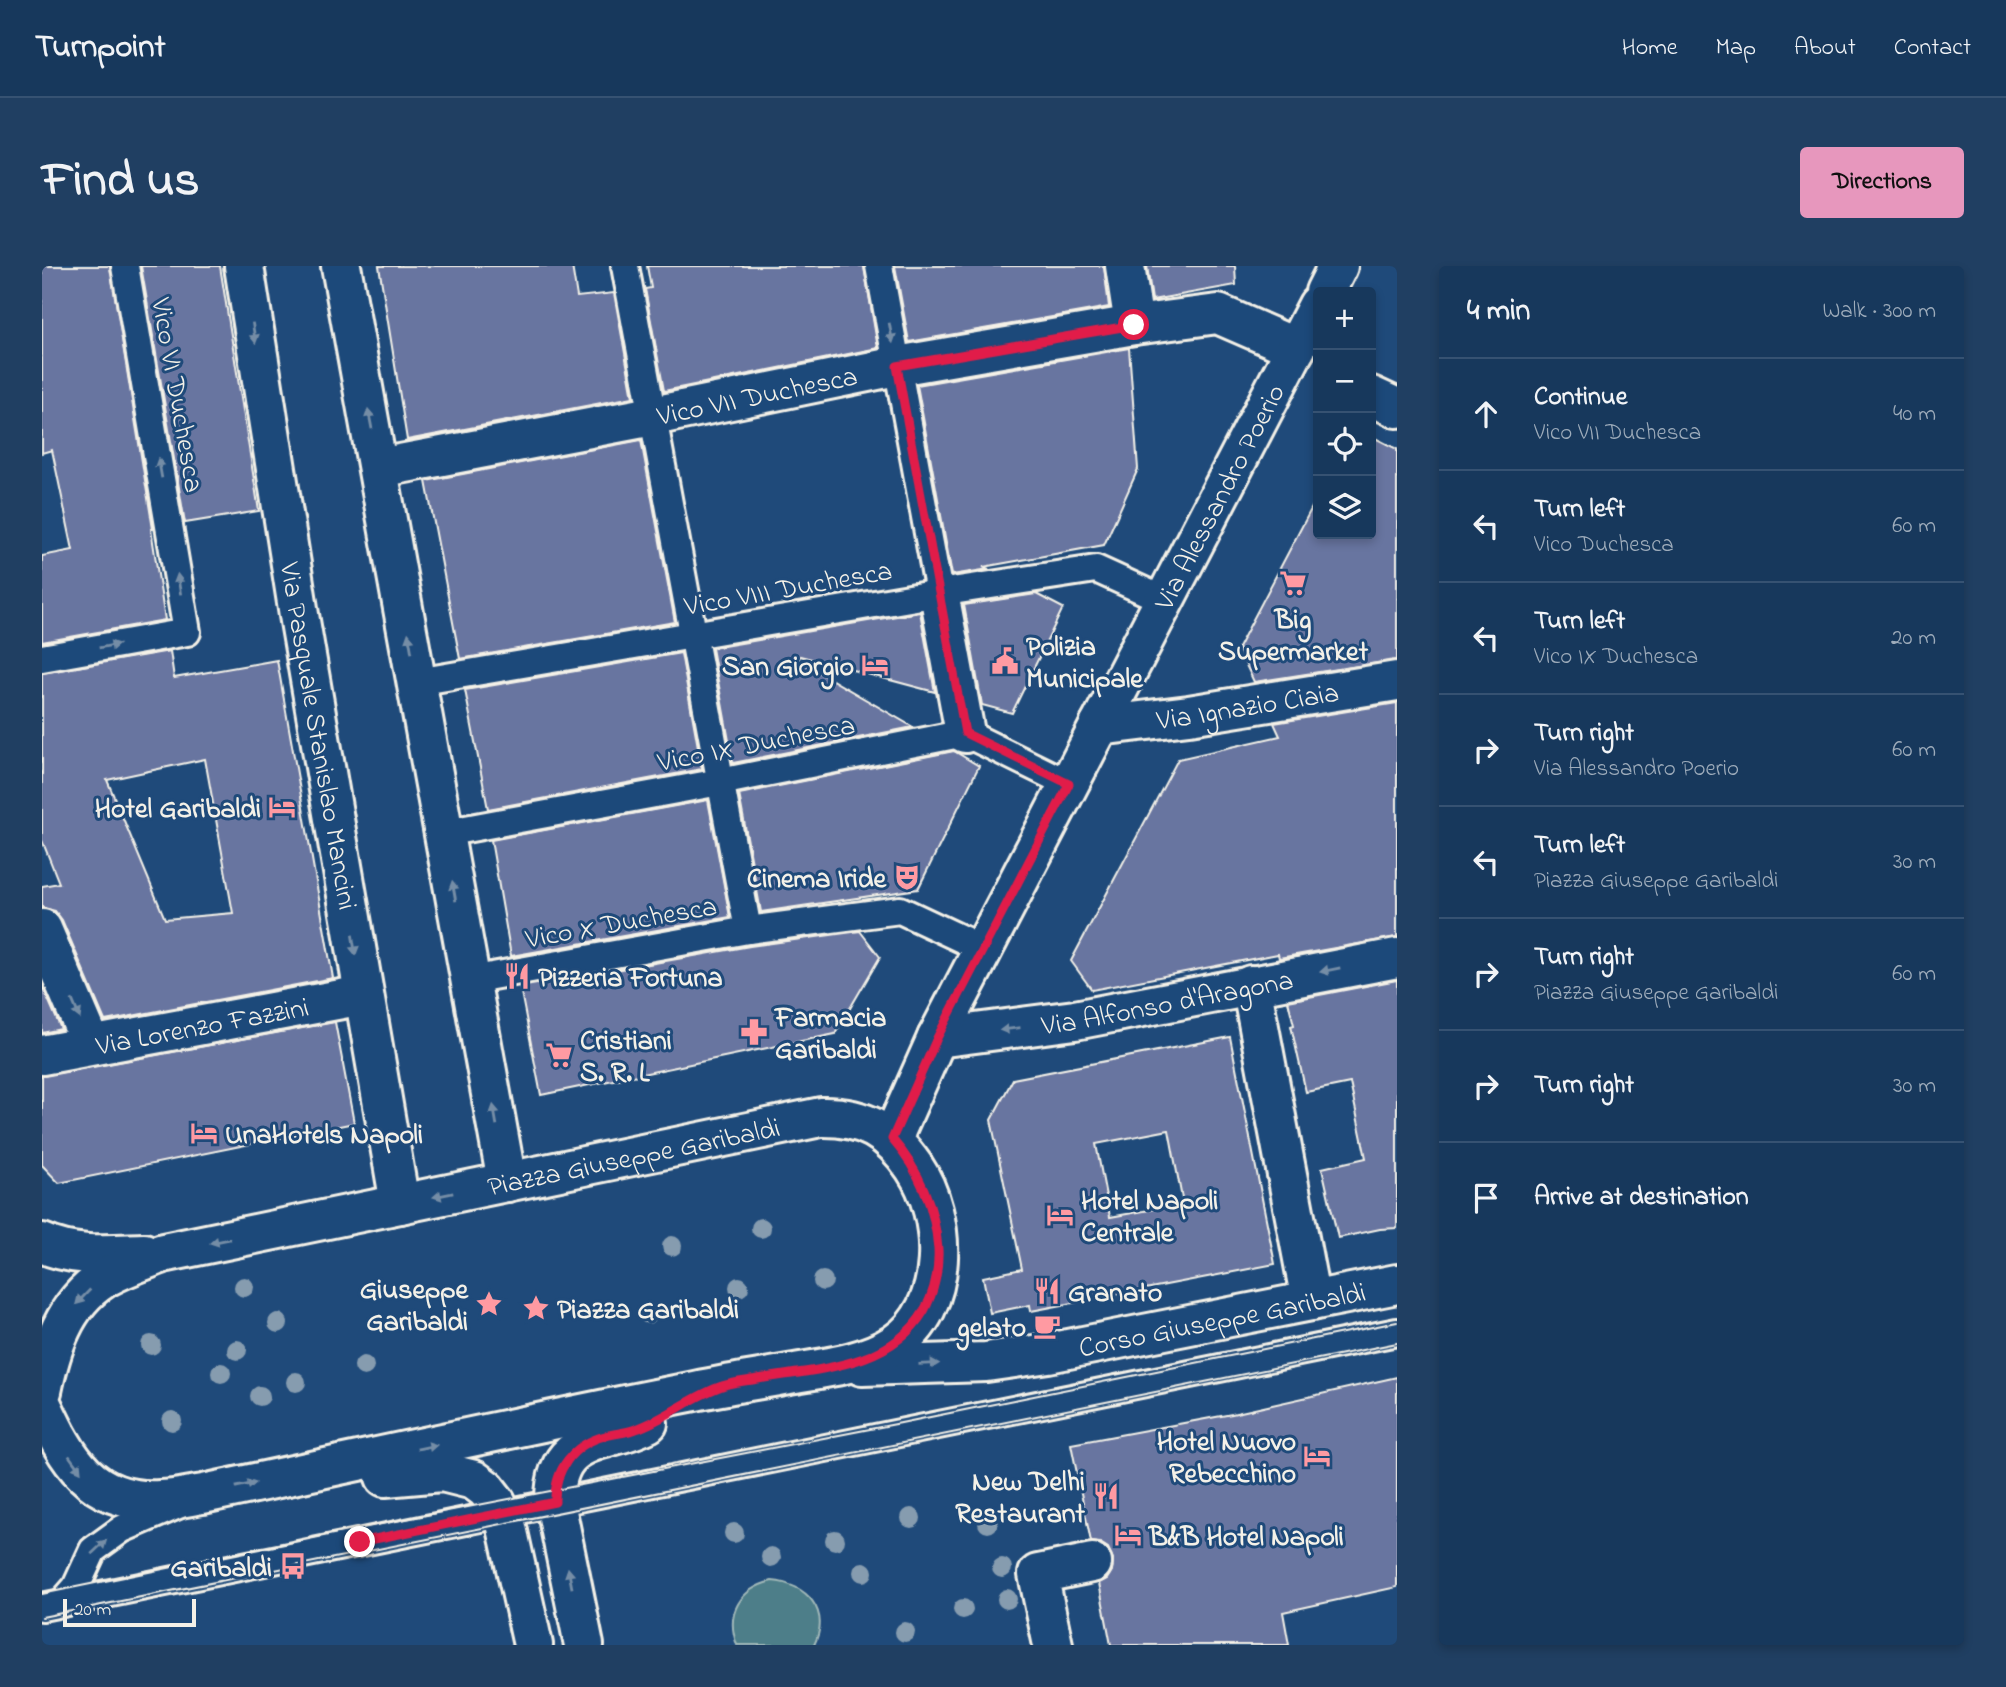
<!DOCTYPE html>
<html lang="en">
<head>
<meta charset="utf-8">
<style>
	:root { --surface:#17385c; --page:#203f62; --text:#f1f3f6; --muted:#9eacbb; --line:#365272; --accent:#e797bd }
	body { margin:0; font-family:"Indie Flower",sans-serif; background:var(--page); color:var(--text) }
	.controls { position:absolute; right:21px; top:21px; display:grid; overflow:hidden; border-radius:7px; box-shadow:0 4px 10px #0003 }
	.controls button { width:63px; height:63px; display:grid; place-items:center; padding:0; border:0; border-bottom:2px solid var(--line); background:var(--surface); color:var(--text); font:35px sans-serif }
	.scale { position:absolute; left:21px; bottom:18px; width:133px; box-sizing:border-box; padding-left:7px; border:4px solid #f4f1e8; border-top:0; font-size:19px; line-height:24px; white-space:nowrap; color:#f4f1e8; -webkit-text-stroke:5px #1f4a7a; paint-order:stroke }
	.stop { position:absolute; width:21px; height:21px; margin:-16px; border:5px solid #e11d48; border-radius:50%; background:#fff }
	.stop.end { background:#e11d48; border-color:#fff; box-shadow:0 2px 7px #0008 }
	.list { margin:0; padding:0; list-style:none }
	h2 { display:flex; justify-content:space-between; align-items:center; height:91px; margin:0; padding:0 28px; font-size:30px }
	h2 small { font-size:23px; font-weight:400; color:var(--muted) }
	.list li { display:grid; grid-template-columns:46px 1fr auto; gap:21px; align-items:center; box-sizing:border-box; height:112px; padding:0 28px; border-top:2px solid var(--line) }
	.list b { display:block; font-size:26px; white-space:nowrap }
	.list p { margin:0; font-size:23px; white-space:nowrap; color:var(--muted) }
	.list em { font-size:23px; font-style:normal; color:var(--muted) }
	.icon { flex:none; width:38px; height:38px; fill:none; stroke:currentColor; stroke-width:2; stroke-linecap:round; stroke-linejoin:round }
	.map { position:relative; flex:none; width:1355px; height:1379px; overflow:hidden; border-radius:7px }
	header { display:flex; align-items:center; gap:42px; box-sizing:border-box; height:98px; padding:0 35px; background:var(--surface); border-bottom:2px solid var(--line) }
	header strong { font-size:33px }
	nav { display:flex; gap:38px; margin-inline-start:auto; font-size:24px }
	.intro { display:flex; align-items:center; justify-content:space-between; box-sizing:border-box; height:168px; padding:0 42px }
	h1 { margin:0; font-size:49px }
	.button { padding:18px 32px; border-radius:7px; background:var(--accent); color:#111; font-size:24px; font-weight:700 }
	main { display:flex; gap:42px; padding:0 42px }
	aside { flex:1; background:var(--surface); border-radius:7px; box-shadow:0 4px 10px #0003 }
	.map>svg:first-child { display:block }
</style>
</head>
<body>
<header>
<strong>Turnpoint</strong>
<nav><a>Home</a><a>Map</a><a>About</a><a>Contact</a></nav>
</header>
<div class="intro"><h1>Find us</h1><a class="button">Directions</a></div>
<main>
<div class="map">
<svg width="1355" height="1379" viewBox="0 0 1355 1379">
	<rect width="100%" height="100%" fill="#1f4a7a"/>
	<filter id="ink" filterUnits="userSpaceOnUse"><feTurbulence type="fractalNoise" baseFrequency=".0143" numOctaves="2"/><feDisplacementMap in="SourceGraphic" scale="14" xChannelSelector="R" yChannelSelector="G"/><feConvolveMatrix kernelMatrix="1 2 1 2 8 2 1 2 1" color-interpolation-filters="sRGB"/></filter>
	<g filter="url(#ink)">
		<!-- green -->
		<path fill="#4e7e89" stroke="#a1b8b8" stroke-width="2" d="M730,1315C765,1318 789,1345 772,1379H695C683,1347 698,1323 730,1315Z"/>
		<!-- building -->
		<g fill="#6774a0" stroke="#f4f1e8" stroke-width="2" fill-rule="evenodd">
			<path d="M0,0H68L111,263H109L123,354L0,376V290L31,284L10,184L0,187Z"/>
			<path d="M99,0H178L217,245L143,257Z"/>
			<path d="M337,0H530L535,31L572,27L591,131L365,174Z"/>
			<path d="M605,0H822L836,82L622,125L603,23L609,22Z"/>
			<path d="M853,0H1062L1067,41L867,76Z"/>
			<path d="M1105,0H1193L1194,19L1110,34Z"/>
			<path d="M1087,82L1096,203L1062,279L941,301L947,303L910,309L875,119Z"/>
			<path d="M1329,170L1355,183V394L1212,416L1196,382L1276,230V268H1329Z"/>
			<path d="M599,174L633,356L418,393L384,215Z"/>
			<path d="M994,328L1021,342L970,447L940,439L922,339Z"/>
			<path d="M878,346L893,426L758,390L756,394L871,461L691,497L670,382Z"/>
			<path d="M128,385L132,412L235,394L291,712L63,755L20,654L13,645L0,642V620L17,617L0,574V407ZM163,493L191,647L123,653L65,514Z"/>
			<path d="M639,387L660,503L446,543L423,424Z"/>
			<path d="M1355,437V671L1237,692L1236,688L1050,724L1029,695L1136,493L1238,470L1232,457Z"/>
			<path d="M912,485L937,500L876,623L719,646L697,528Z"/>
			<path d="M666,534L688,651L469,690L449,574Z"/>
			<path d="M818,665L838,691L793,768L499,829L478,721L708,680Z"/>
			<path d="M1355,714V962L1338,963L1296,972L1280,902L1324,892L1308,817L1264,826L1249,760L1252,759L1246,735Z"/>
			<path d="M0,719L19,763L0,767Z"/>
			<path d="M293,756L312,857L17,917L0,899V810Z"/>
			<path d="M1188,771L1233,998L989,1045L988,1039L948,1047L941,1011L980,1003L949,854L971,813ZM1127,864L1141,938L1068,951L1054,878Z"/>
			<path d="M1355,1111V1321L1241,1346L1247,1379H1069L1057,1317L1065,1313L1070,1305L1071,1293L1066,1282L1058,1277L1049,1276L1029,1178L1190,1148Z"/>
		</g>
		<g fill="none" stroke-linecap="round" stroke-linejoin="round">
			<defs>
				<g id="lane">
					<path d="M583,0L706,664"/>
					<path d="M837,0L897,327"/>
					<path d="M0,392L145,366L83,0"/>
					<path d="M375,416L897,327L1054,303L1122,334"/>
					<path d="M402,567L678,516L923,467L1027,518"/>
					<path d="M428,714L706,664L858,644L941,683"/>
					<path d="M20,1337L34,1321L51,1284L80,1263L136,1239"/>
					<path d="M0,1341L1355,1066"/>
				</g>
				<g id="street">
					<path id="s1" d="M202,0L257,349L358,938"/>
					<path d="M299,0L465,916"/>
					<path d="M1083,0L1092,59"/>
					<path d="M1329,130L1355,142"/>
					<path id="s2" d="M337,202L611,150L855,100L1092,59L1176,48L1254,82"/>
					<path d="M897,327L923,467"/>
					<path id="s3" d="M1057,460L1147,449L1355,415"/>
					<path d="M0,663L49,778"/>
					<path d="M1209,719L1269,1035"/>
					<path id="s4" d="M895,772L1033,754L1355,692"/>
					<path id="s5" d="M0,789L321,729"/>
					<path d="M1011,1379L996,1308L1050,1297"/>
				</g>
				<g id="secondary">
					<path d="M1283,26L1296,0"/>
					<path id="s6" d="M850,873L895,772L1276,39"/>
					<path d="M0,977C32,992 67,988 102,987"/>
					<path id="s7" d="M820,1100L944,1096L1006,1087L1355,1018"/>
					<path id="s8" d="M0,1125C9,1082 22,1038 61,1013C79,1002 102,995 121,987L779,851C822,850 848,866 872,901C906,951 908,1042 853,1078C822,1098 782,1102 747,1108C714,1114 681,1119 648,1126C485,1158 323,1194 161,1228C147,1230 132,1234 118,1234C49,1238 25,1193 0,1139"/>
					<path d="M343,1211L400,1206L432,1214L444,1223L454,1236L464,1257L491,1379"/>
					<path d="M542,1379L513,1236C512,1167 563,1179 606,1157"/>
				</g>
			</defs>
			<!-- lane casing -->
			<use href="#lane" stroke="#f4f1e8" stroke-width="32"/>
			<!-- street casing -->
			<use href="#street" stroke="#f4f1e8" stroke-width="44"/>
			<!-- secondary casing -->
			<use href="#secondary" stroke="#f4f1e8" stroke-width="44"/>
			<!-- lane -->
			<use href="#lane" stroke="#1f4a7a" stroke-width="26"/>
			<!-- street -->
			<use href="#street" stroke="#1f4a7a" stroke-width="38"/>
			<!-- secondary -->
			<use href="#secondary" stroke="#1f4a7a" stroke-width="38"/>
			<!-- tram -->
			<g stroke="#f4f1e8" stroke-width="2">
				<path d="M0,1328L359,1254L859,1157L1355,1056"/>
				<path d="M0,1351L1355,1077"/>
			</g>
		</g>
		<!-- trees -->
		<g fill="#869caf">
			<circle cx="719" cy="962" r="10"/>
			<circle cx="630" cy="980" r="10"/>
			<circle cx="781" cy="1015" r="10"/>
			<circle cx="202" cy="1021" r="10"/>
			<circle cx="697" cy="1021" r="10"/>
			<circle cx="606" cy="1048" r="10"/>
			<circle cx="236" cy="1057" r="10"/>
			<circle cx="109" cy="1079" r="10"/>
			<circle cx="195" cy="1084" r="10"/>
			<circle cx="322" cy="1100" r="10"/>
			<circle cx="179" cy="1107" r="10"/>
			<circle cx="254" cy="1116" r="10"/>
			<circle cx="218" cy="1130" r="10"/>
			<circle cx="130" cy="1155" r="10"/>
			<circle cx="869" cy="1252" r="10"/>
			<circle cx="946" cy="1257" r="10"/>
			<circle cx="692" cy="1267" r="10"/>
			<circle cx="793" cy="1274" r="10"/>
			<circle cx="729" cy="1291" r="10"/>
			<circle cx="960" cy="1302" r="10"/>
			<circle cx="821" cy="1306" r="10"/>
			<circle cx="965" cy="1333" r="10"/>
			<circle cx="921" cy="1343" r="10"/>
			<circle cx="863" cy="1366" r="10"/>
		</g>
		<!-- one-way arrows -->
		<defs><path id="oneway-solid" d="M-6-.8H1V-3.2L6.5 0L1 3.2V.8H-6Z" transform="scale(1.75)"/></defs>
		<g fill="#748da6">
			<use href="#oneway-solid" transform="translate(212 67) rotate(81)"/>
			<use href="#oneway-solid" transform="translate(849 67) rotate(80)"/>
			<use href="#oneway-solid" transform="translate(328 153) rotate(-101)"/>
			<use href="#oneway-solid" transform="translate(118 202) rotate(-100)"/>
			<use href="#oneway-solid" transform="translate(137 318) rotate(-99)"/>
			<use href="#oneway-solid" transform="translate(368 377) rotate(-100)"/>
			<use href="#oneway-solid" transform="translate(67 380) rotate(-10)"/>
			<use href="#oneway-solid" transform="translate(412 625) rotate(-100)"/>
			<use href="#oneway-solid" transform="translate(312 679) rotate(81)"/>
			<use href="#oneway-solid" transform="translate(1288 704) rotate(169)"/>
			<use href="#oneway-solid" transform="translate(34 743) rotate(67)"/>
			<use href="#oneway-solid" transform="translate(968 763) rotate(173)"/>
			<use href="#oneway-solid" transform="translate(453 849) rotate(-100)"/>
			<use href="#oneway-solid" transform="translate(401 929) rotate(168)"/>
			<use href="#oneway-solid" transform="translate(178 975) rotate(168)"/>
			<use href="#oneway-solid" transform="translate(41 1031) rotate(134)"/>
			<use href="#oneway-solid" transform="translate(887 1098) rotate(-2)"/>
			<use href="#oneway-solid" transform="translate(385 1181) rotate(-12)"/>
			<use href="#oneway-solid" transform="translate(33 1198) rotate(54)"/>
			<use href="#oneway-solid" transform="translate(204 1219) rotate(-12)"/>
			<use href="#oneway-solid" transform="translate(57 1281) rotate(-43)"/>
			<use href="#oneway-solid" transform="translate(528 1312) rotate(-101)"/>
		</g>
	</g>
	<g fill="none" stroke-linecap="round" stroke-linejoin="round" filter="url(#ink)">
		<!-- route -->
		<path stroke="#e11d48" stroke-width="9" d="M318,1276L513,1236C512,1204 531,1178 563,1170C573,1167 584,1167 594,1163C624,1153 650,1130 680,1120C691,1116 705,1115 716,1113C775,1103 849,1101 882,1045C892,1027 897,1004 896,983C893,941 878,905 850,873L895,772L1027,518L923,467L855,100L1092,59"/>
	</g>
	<!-- icons -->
	<defs>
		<symbol id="supermarket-bare" viewBox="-9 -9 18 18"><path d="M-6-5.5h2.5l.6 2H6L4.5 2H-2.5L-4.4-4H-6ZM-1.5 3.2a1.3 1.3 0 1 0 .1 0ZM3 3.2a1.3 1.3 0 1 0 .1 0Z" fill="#ff9aa2" stroke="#1f4a7a" stroke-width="2.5" paint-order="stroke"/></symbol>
		<symbol id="civic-bare" viewBox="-9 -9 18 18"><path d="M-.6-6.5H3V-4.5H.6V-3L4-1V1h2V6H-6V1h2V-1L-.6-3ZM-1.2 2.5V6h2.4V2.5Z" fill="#ff9aa2" stroke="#1f4a7a" stroke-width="2.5" paint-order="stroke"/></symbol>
		<symbol id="hotel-bare" viewBox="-9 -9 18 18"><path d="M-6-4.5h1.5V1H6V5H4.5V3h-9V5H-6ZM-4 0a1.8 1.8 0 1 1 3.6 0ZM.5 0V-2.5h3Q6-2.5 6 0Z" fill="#ff9aa2" stroke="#1f4a7a" stroke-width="2.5" paint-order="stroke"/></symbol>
		<symbol id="theatre-bare" viewBox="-9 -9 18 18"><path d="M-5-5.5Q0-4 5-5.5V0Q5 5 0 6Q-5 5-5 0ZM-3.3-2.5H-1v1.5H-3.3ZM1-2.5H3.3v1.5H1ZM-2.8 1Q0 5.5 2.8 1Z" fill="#ff9aa2" stroke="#1f4a7a" stroke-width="2.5" paint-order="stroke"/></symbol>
		<symbol id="restaurant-bare" viewBox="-9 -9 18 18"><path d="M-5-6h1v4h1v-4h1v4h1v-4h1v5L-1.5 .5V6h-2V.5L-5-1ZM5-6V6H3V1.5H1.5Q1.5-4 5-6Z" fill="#ff9aa2" stroke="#1f4a7a" stroke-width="2.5" paint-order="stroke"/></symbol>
		<symbol id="pharmacy-bare" viewBox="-9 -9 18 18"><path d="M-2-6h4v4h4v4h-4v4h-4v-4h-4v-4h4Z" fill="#ff9aa2" stroke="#1f4a7a" stroke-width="2.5" paint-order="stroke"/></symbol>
		<symbol id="sight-bare" viewBox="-9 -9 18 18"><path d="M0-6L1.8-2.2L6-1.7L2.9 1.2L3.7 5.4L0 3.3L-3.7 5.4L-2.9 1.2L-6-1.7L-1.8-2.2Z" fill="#ff9aa2" stroke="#1f4a7a" stroke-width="2.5" paint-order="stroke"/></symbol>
		<symbol id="cafe-bare" viewBox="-9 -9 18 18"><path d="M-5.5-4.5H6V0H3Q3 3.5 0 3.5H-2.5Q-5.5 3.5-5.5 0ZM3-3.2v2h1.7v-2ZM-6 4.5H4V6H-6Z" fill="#ff9aa2" stroke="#1f4a7a" stroke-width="2.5" paint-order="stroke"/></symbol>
		<symbol id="bus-bare" viewBox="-9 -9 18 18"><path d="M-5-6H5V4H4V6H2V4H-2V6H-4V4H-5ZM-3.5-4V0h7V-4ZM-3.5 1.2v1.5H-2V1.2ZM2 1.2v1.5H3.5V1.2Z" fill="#ff9aa2" stroke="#1f4a7a" stroke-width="2.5" paint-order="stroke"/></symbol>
	</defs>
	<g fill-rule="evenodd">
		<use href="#supermarket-bare" x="1232" y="298" width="38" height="38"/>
		<use href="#civic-bare" x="944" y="376" width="38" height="38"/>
		<use href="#hotel-bare" x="814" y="380" width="38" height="38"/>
		<use href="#hotel-bare" x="221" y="522" width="38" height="38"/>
		<use href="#theatre-bare" x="846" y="592" width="38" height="38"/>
		<use href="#restaurant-bare" x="456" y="691" width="38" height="38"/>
		<use href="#pharmacy-bare" x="693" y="747" width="38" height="38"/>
		<use href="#supermarket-bare" x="498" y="770" width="38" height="38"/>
		<use href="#hotel-bare" x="143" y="848" width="38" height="38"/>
		<use href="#hotel-bare" x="999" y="930" width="38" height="38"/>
		<use href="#restaurant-bare" x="986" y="1006" width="38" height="38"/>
		<use href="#sight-bare" x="428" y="1019" width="38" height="38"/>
		<use href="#sight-bare" x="475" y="1023" width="38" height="38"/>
		<use href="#cafe-bare" x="986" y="1041" width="38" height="38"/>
		<use href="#hotel-bare" x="1256" y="1171" width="38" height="38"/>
		<use href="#restaurant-bare" x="1045" y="1211" width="38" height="38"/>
		<use href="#hotel-bare" x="1067" y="1250" width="38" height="38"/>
		<use href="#bus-bare" x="232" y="1281" width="38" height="38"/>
	</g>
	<g text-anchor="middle" stroke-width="6" stroke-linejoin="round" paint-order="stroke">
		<!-- street labels -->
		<g font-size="28" fill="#f4f1e8" stroke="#1f4a7a">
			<text transform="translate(137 129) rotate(80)" y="10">Vico VI Duchesca</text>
			<text dy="10" stroke="none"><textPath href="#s2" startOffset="385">Vico VII Duchesca</textPath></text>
			<text dy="10" stroke="none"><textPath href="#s6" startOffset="721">Via Alessandro Poerio</textPath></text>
			<text transform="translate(746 321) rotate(-10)" y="10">Vico VIII Duchesca</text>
			<text dy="10" stroke="none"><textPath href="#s3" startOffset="150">Via Ignazio Ciaia</textPath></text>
			<text dy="10" stroke="none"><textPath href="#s1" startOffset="476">Via Pasquale Stanislao Mancini</textPath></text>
			<text transform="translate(714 476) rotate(-11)" y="10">Vico IX Duchesca</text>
			<text transform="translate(579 655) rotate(-10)" y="10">Vico X Duchesca</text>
			<text dy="10" stroke="none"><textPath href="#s4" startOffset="233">Via Alfonso d'Aragona</textPath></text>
			<text dy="10" stroke="none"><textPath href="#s5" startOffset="163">Via Lorenzo Fazzini</textPath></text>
			<text dy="10" stroke="none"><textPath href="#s8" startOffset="677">Piazza Giuseppe Garibaldi</textPath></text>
			<text dy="10" stroke="none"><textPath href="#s7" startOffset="364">Corso Giuseppe Garibaldi</textPath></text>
		</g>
		<!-- poi labels -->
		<g font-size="28" font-weight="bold" fill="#f4f1e8" stroke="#1f4a7a" text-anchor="start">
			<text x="1251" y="362" text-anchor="middle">Big<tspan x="1251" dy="32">Supermarket</tspan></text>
			<text x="984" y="389">Polizia<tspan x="984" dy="32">Municipale</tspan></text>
			<text x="812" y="409" text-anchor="end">San Giorgio</text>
			<text x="219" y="551" text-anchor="end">Hotel Garibaldi</text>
			<text x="844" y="621" text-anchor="end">Cinema Iride</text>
			<text x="496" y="720">Pizzeria Fortuna</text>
			<text x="733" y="760">Farmacia<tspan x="733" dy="32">Garibaldi</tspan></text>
			<text x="538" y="783">Cristiani<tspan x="538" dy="32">S. R. L</tspan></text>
			<text x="183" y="877">UnaHotels Napoli</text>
			<text x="1039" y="943">Hotel Napoli<tspan x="1039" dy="32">Centrale</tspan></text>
			<text x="426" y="1032" text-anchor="end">Giuseppe<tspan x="426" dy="32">Garibaldi</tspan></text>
			<text x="1026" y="1035">Granato</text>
			<text x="515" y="1052">Piazza Garibaldi</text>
			<text x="984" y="1070" text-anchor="end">gelato</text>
			<text x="1254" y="1184" text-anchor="end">Hotel Nuovo<tspan x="1254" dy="32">Rebecchino</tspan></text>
			<text x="1043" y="1224" text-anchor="end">New Delhi<tspan x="1043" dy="32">Restaurant</tspan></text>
			<text x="1107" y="1279">B&amp;B Hotel Napoli</text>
			<text x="230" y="1310" text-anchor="end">Garibaldi</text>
		</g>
	</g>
</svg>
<div class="controls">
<button>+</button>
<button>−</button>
<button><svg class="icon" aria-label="locate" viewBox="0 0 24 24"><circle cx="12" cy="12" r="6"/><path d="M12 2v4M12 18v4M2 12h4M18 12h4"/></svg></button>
<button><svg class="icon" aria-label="layers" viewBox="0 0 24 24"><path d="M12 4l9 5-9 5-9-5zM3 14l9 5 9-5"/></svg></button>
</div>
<div class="scale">20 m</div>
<div class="stop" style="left:1092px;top:59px"></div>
<div class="stop end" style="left:318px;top:1276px"></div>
</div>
<aside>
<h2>4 min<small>Walk · 300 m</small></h2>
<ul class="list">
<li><svg class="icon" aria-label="ahead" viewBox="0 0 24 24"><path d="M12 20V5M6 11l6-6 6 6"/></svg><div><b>Continue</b><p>Vico VII Duchesca</p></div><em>40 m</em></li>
<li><svg class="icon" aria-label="left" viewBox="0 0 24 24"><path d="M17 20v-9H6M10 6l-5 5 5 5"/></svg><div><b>Turn left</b><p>Vico Duchesca</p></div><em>60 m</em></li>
<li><svg class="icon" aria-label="left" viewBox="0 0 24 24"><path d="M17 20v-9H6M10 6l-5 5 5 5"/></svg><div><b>Turn left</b><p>Vico IX Duchesca</p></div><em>20 m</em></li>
<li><svg class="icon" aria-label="right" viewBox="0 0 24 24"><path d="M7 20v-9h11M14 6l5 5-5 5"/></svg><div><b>Turn right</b><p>Via Alessandro Poerio</p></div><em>60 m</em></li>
<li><svg class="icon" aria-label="left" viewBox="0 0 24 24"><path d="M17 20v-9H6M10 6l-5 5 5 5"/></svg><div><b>Turn left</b><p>Piazza Giuseppe Garibaldi</p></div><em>30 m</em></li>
<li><svg class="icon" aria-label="right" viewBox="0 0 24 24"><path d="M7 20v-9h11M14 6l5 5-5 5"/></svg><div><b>Turn right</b><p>Piazza Giuseppe Garibaldi</p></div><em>60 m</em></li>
<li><svg class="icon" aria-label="right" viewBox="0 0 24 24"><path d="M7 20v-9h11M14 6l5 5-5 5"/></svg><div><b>Turn right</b></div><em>30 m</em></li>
<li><svg class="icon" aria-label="arrive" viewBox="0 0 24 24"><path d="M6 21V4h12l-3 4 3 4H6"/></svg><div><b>Arrive at destination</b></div></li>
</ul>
</aside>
</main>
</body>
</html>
